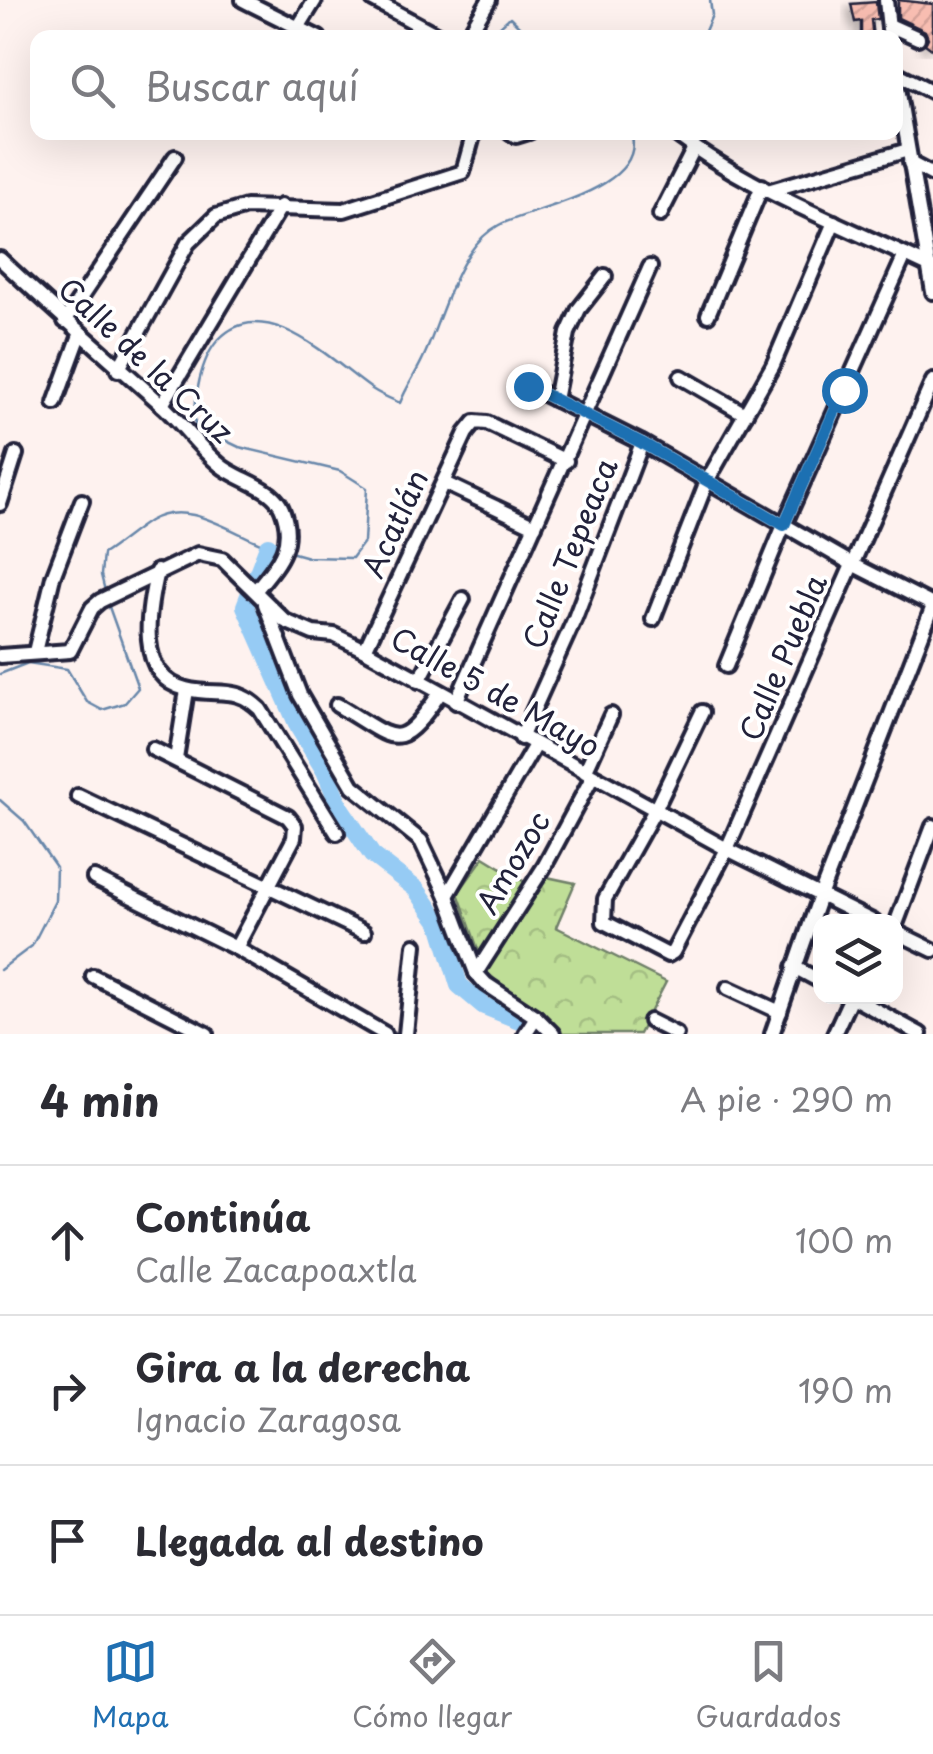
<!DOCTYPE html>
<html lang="es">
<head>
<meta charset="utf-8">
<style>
	:root { --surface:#fff; --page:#f7f7f7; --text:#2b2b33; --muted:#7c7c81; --line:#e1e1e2; --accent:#1f6fb2 }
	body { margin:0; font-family:"Playpen Sans",sans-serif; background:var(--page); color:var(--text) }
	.controls { position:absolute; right:30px; bottom:30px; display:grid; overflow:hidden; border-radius:20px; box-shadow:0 10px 40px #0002 }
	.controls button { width:90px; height:90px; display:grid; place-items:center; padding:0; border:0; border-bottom:2px solid var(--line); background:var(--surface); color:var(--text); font:50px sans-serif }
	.stop { position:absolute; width:30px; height:30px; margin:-22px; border:8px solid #1f6fb2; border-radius:50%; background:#fff }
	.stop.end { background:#1f6fb2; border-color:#fff; box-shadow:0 2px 10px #0008 }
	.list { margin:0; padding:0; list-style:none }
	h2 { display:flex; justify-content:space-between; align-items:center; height:130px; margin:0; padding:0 40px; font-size:42px }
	h2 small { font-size:32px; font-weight:400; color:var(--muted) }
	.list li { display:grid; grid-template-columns:65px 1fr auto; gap:30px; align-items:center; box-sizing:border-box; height:150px; padding:0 40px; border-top:2px solid var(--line) }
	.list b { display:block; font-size:38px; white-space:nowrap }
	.list p { margin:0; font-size:32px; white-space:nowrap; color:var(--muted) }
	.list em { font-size:32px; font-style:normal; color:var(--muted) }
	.icon { flex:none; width:55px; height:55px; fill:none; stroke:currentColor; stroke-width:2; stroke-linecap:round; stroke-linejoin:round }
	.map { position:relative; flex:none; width:933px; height:1034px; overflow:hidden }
	.search { position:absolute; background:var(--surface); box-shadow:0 10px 40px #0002; left:30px; right:30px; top:30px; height:110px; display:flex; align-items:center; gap:25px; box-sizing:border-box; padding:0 35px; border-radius:20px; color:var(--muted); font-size:38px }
	.sheet { height:580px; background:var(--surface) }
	nav { display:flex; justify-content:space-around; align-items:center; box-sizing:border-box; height:140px; border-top:2px solid var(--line); background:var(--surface); font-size:28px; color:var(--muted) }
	nav a { display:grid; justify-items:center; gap:5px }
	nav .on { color:var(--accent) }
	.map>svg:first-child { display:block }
</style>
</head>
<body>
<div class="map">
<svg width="933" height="1034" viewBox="0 0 933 1034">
	<defs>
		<pattern id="park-crowns" width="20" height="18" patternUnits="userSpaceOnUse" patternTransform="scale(2.5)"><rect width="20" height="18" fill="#bfde97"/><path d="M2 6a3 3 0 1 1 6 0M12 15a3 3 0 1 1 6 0" fill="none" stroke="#a4be83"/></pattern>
		<pattern id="building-hatch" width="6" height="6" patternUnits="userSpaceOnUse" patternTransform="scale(2.5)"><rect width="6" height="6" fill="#f8bdb1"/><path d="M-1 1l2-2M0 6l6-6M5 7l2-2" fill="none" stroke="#d4a299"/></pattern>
		<filter id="shadow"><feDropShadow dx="-4.5" dy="4.5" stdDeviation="5" flood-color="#0004"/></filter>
	</defs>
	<rect width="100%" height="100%" fill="#fef2ef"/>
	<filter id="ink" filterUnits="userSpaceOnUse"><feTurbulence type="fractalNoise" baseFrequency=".01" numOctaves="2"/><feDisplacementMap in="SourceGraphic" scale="20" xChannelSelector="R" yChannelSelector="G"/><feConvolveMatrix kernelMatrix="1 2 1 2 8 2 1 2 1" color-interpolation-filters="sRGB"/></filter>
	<g filter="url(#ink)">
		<!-- park -->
		<path fill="url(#park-crowns)" stroke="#708069" stroke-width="2.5" d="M484,857L533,887L542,876L575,883L556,927L666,982L639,1034H558L486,972L458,893Z"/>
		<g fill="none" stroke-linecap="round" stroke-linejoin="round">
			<!-- stream -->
			<g stroke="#6887aa" stroke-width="2.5">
				<path d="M487,38L510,17L531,38"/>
				<path d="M702,38L712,15L710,0"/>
				<path d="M290,552L308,557L352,558L364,542L367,488L340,471L239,447L195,426C194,399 200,359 219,339C265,291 334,363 372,389C381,395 391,399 400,403C407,386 417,372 424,356C443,316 457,247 499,225C533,208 649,189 631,132"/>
				<path d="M105,591L101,575L103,554C119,544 133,531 149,521C191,496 236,538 277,549"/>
				<path d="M0,674L28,663L67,669L87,702L102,710L125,703L138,688L108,604"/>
				<path d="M0,800L24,821L56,867L55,901L32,946L0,970"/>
			</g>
			<!-- river -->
			<path stroke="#96cbf4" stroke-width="18" d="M268,546L245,606L299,728L325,771L341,809L372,855L416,889L440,923L459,985L484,1006L519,1020"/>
		</g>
		<!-- building -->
		<g fill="url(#building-hatch)" stroke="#22223b" stroke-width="2.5" filter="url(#shadow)">
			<path d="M898,0L933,4V50L925,44L928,38L925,31L898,18Z"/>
			<path d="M876,2L878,19L871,20L873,38H861V21L855,22L851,4Z"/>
		</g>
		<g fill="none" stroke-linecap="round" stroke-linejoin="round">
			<defs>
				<g id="minor">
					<path d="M243,0L319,38"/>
					<path d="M373,0L443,38"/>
					<path d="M886,0L890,38"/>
					<path d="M889,25L918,38"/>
					<path d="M299,26L315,0"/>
					<path d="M460,38L470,32L489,0"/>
					<path d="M896,73L933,92"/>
					<path d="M896,76L933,292"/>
					<path d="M510,132L516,136L529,132"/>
					<path d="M673,132C750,191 846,226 933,268"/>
					<path d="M681,138L700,132"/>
					<path d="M910,163L933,175"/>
					<path d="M771,190L908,150"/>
					<path d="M660,215L694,148"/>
					<path d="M0,259C53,309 107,356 161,404C182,423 198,447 220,465C237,480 273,486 282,509C296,545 278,563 256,590"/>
					<path d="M708,315L762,186"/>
					<path d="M65,321L175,157"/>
					<path d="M118,370L188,243L216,216L246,207L344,210L463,172L474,132"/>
					<path d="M681,377L745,414"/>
					<path d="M528,386L642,443L852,564L933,605"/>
					<path d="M555,400L568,333L579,309L605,276"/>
					<path d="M55,403L80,335"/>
					<path d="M162,405L281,206"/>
					<path d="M444,483L535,526"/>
					<path d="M0,504L16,454"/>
					<path d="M157,571C148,609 135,677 186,689C217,697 234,684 260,709L337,833"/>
					<path d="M265,604L300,695L353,786L421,841L447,896L476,973L486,984L536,1017L553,1034"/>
					<path d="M653,619L707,481L773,365L834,222"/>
					<path d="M365,650L466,433L475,422L487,423L566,461"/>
					<path d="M35,652L53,577L82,501"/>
					<path d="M0,656L70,651L92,608L100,601L198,554L222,559L285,621L313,633L334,635L365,650L727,849L874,922"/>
					<path d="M726,666L784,525L905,255"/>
					<path d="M419,681L463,599"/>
					<path d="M456,702L650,267"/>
					<path d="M337,705C397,740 397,756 440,693"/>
					<path d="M702,712L656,808L605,899L604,922L668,955L673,952L727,849L933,381"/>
					<path d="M521,738L575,618L642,443"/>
					<path d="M153,749L288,817L295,826L294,838L236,948"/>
					<path d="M176,759L187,690"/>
					<path d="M585,772L611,715"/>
					<path d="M78,796L364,932"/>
					<path d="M94,878L236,948L385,1034"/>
					<path d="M447,896L535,745"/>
					<path d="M896,924L933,826"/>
					<path d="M896,932L933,950"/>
					<path d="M794,967L820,981"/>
					<path d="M476,973L544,867L593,776"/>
					<path d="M93,976L207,1034"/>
					<path d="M728,988L780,1012"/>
					<path d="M850,996L920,1034"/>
					<path d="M650,1021L676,1034"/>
					<path d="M406,1034L415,945"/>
					<path d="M525,1034L536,1017"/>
					<path d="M772,1034L820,896L933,606"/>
					<path d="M834,1034L851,997"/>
				</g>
			</defs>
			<!-- minor casing -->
			<use href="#minor" stroke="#22223b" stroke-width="20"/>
			<!-- minor -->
			<use href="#minor" stroke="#fff" stroke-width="12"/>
		</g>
	</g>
	<g fill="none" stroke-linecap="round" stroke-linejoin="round" filter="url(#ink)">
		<!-- route -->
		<path stroke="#1f6fb2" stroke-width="12" d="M528,386L642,443L784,525L844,390"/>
	</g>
	<g text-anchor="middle" stroke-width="8" stroke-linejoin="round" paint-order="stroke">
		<!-- street labels -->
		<g font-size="30" fill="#22223b" stroke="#fff">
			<text transform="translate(145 361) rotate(43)" y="10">Calle de la Cruz</text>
			<text transform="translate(396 524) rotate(-65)" y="10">Acatlán</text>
			<text transform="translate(571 554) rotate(-68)" y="10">Calle Tepeaca</text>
			<text transform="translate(784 658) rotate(-67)" y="10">Calle Puebla</text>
			<text transform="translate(495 693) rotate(29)" y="10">Calle 5 de Mayo</text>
			<text transform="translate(514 863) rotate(-59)" y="10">Amozoc</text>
		</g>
	</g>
</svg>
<div class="controls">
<button><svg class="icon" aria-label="layers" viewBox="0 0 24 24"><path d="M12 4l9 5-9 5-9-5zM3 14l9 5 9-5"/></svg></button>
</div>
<div class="stop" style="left:844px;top:390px"></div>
<div class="stop end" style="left:528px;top:386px"></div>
<div class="search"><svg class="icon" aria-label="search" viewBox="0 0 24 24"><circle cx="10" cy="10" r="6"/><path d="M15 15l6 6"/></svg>Buscar aquí</div>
</div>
<section class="sheet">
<h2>4 min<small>A pie · 290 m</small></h2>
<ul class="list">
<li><svg class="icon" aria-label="ahead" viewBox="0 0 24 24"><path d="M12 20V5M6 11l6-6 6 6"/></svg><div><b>Continúa</b><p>Calle Zacapoaxtla</p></div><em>100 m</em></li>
<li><svg class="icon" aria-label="right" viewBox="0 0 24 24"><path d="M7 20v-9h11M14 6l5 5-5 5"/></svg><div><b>Gira a la derecha</b><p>Ignacio Zaragosa</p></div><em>190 m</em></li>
<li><svg class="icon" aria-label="arrive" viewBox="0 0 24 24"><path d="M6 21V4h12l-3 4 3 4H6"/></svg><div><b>Llegada al destino</b></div></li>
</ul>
</section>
<nav>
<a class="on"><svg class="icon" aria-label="map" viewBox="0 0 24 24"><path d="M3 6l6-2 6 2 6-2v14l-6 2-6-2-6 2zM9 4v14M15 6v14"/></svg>Mapa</a>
<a><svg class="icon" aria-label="directions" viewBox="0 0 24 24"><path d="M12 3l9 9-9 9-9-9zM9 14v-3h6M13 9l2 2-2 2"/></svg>Cómo llegar</a>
<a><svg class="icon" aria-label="saved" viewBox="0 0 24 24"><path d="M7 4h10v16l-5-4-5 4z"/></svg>Guardados</a>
</nav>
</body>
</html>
